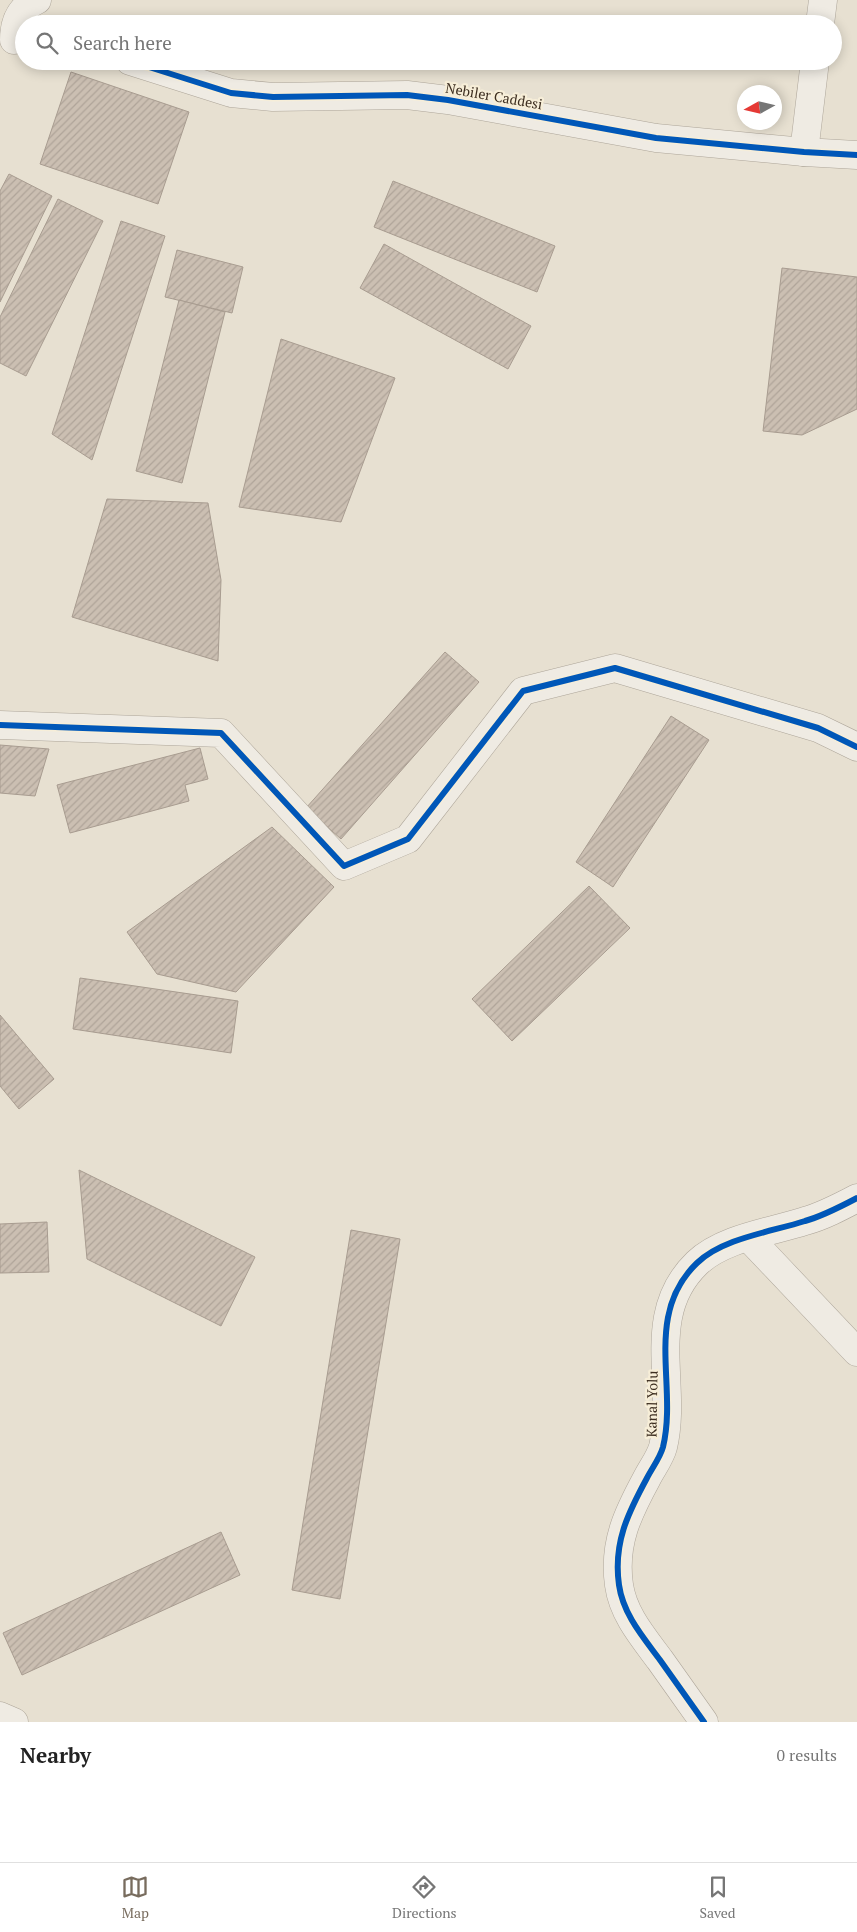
<!DOCTYPE html>
<html lang="en">
<head>
<meta charset="utf-8">
<style>
	:root { --surface:#fff; --page:#f2f2f2; --text:#222; --muted:#767676; --line:#e0e0e0; --accent:#786c5e }
	body { margin:0; font-family:"PT Serif",serif; background:var(--page); color:var(--text) }
	.compass { position:absolute; left:737px; top:85px; width:45px; height:45px; border-radius:50%; background:var(--surface); box-shadow:0 2px 12px #0003; rotate:262deg }
	.list { margin:0; padding:0; list-style:none }
	h2 { display:flex; justify-content:space-between; align-items:center; height:65px; margin:0; padding:0 20px; font-size:21px }
	h2 small { font-size:16px; font-weight:400; color:var(--muted) }
	.icon { flex:none; width:28px; height:28px; fill:none; stroke:currentColor; stroke-width:2; stroke-linecap:round; stroke-linejoin:round }
	.map { position:relative; flex:none; width:857px; height:1722px; overflow:hidden }
	.search { position:absolute; background:var(--surface); box-shadow:0 2px 12px #0003; left:15px; right:15px; top:15px; height:55px; display:flex; align-items:center; gap:12px; box-sizing:border-box; padding:0 18px; border-radius:28px; color:var(--muted); font-size:19px }
	.sheet { height:140px; background:var(--surface) }
	nav { display:flex; justify-content:space-around; align-items:center; box-sizing:border-box; height:70px; border-top:1px solid var(--line); background:var(--surface); font-size:14px; color:var(--muted) }
	nav a { display:grid; justify-items:center; gap:2px }
	nav .on { color:var(--accent) }
	.map>svg:first-child { display:block }
</style>
</head>
<body>
<div class="map">
<svg width="857" height="1722" viewBox="0 0 857 1722">
	<defs>
		<pattern id="building-hatch" width="6" height="6" patternUnits="userSpaceOnUse" patternTransform="scale(1.25)"><rect width="6" height="6" fill="#cbbfb2"/><path d="M-1 1l2-2M0 6l6-6M5 7l2-2" fill="none" stroke="#afa499"/></pattern>
	</defs>
	<rect width="100%" height="100%" fill="#e7e0d1"/>
	<!-- building -->
	<g fill="url(#building-hatch)" stroke="#a89c90">
		<path d="M71,72L189,112L158,204L40,164Z"/>
		<path d="M9,174L52,196L0,302V191Z"/>
		<path d="M393,181L555,246L537,292L374,227Z"/>
		<path d="M58,199L103,221L26,376L0,363V317Z"/>
		<path d="M121,221L165,236L92,460L52,434Z"/>
		<path d="M384,244L531,326L508,369L360,288Z"/>
		<path d="M177,250L243,267L232,313L165,297Z"/>
		<path d="M782,268L857,277V409L802,435L763,431Z"/>
		<path d="M179,300L225,312L182,483L136,471Z"/>
		<path d="M281,339L395,378L341,522L239,507Z"/>
		<path d="M107,499L208,503L221,580L218,661L72,617Z"/>
		<path d="M445,652L479,682L341,839L306,808Z"/>
		<path d="M671,716L709,740L613,887L576,862Z"/>
		<path d="M0,745L49,749L35,796L0,793Z"/>
		<path d="M200,748L208,779L185,785L189,801L70,833L57,785Z"/>
		<path d="M272,827L334,887L236,992L157,974L127,932Z"/>
		<path d="M589,886L630,928L512,1041L472,999Z"/>
		<path d="M80,978L238,1001L231,1053L73,1029Z"/>
		<path d="M0,1015L54,1079L19,1109L0,1086Z"/>
		<path d="M79,1170L255,1257L221,1326L87,1259Z"/>
		<path d="M47,1222L49,1272L0,1273V1224Z"/>
		<path d="M351,1230L400,1239L340,1599L292,1590Z"/>
		<path d="M221,1532L240,1575L22,1675L3,1633Z"/>
	</g>
	<g fill="none" stroke-linecap="round" stroke-linejoin="round">
		<defs>
			<g id="minor">
				<path d="M820,24L823,0"/>
				<path d="M14,40C14,22 20,8 37,0"/>
				<path d="M130,61L231,93L273,97L407,95L448,100L656,138L804,152L857,155"/>
				<path d="M804,152L815,61"/>
				<path d="M0,725L221,733L344,866L408,839L523,691L615,668L818,728L857,747"/>
				<path d="M749,1238L857,1352"/>
				<path d="M0,1716L14,1722"/>
				<path d="M704,1722C689,1701 675,1681 660,1660C643,1637 623,1614 619,1585C613,1543 628,1513 647,1478C652,1468 660,1458 663,1447C678,1385 643,1315 697,1263C723,1238 771,1232 805,1221C823,1216 840,1207 857,1198"/>
			</g>
		</defs>
		<!-- minor casing -->
		<use href="#minor" stroke="#ada599" stroke-width="29"/>
		<!-- minor -->
		<use href="#minor" stroke="#efebe3" stroke-width="28"/>
		<defs>
			<g id="cycleway">
				<path d="M130,61L231,93L273,97L407,95L448,100L656,138L804,152L857,155"/>
				<path d="M0,725L221,733L344,866L408,839L523,691L615,668L818,728L857,747"/>
				<path d="M704,1722C689,1701 675,1681 660,1660C643,1637 623,1614 619,1585C613,1543 628,1513 647,1478C652,1468 660,1458 663,1447C678,1385 643,1315 697,1263C723,1238 771,1232 805,1221C823,1216 840,1207 857,1198"/>
			</g>
		</defs>
		<!-- cycleway casing -->
		<use href="#cycleway" stroke="#f7eed8" stroke-width="9"/>
		<!-- cycleway -->
		<use href="#cycleway" stroke="#0057b8" stroke-width="6"/>
	</g>
	<g text-anchor="middle" stroke-width="4.5" stroke-linejoin="round" paint-order="stroke">
		<!-- street labels -->
		<g font-size="14" fill="#3d2e20" stroke="#f7eed8">
			<text transform="translate(494 96) rotate(10)" y="5">Nebiler Caddesi</text>
			<text transform="translate(652 1404) rotate(-89)" y="5">Kanal Yolu</text>
		</g>
	</g>
</svg>
<svg class="compass" viewBox="-18 -18 36 36"><path d="M0-13l5 13h-10z" fill="#e53935"/><path d="M0 13l5-13h-10z" fill="#767676"/></svg>
<div class="search"><svg class="icon" aria-label="search" viewBox="0 0 24 24"><circle cx="10" cy="10" r="6"/><path d="M15 15l6 6"/></svg>Search here</div>
</div>
<section class="sheet">
<h2>Nearby<small>0 results</small></h2>
<ul class="list">
</ul>
</section>
<nav>
<a class="on"><svg class="icon" aria-label="map" viewBox="0 0 24 24"><path d="M3 6l6-2 6 2 6-2v14l-6 2-6-2-6 2zM9 4v14M15 6v14"/></svg>Map</a>
<a><svg class="icon" aria-label="directions" viewBox="0 0 24 24"><path d="M12 3l9 9-9 9-9-9zM9 14v-3h6M13 9l2 2-2 2"/></svg>Directions</a>
<a><svg class="icon" aria-label="saved" viewBox="0 0 24 24"><path d="M7 4h10v16l-5-4-5 4z"/></svg>Saved</a>
</nav>
</body>
</html>
